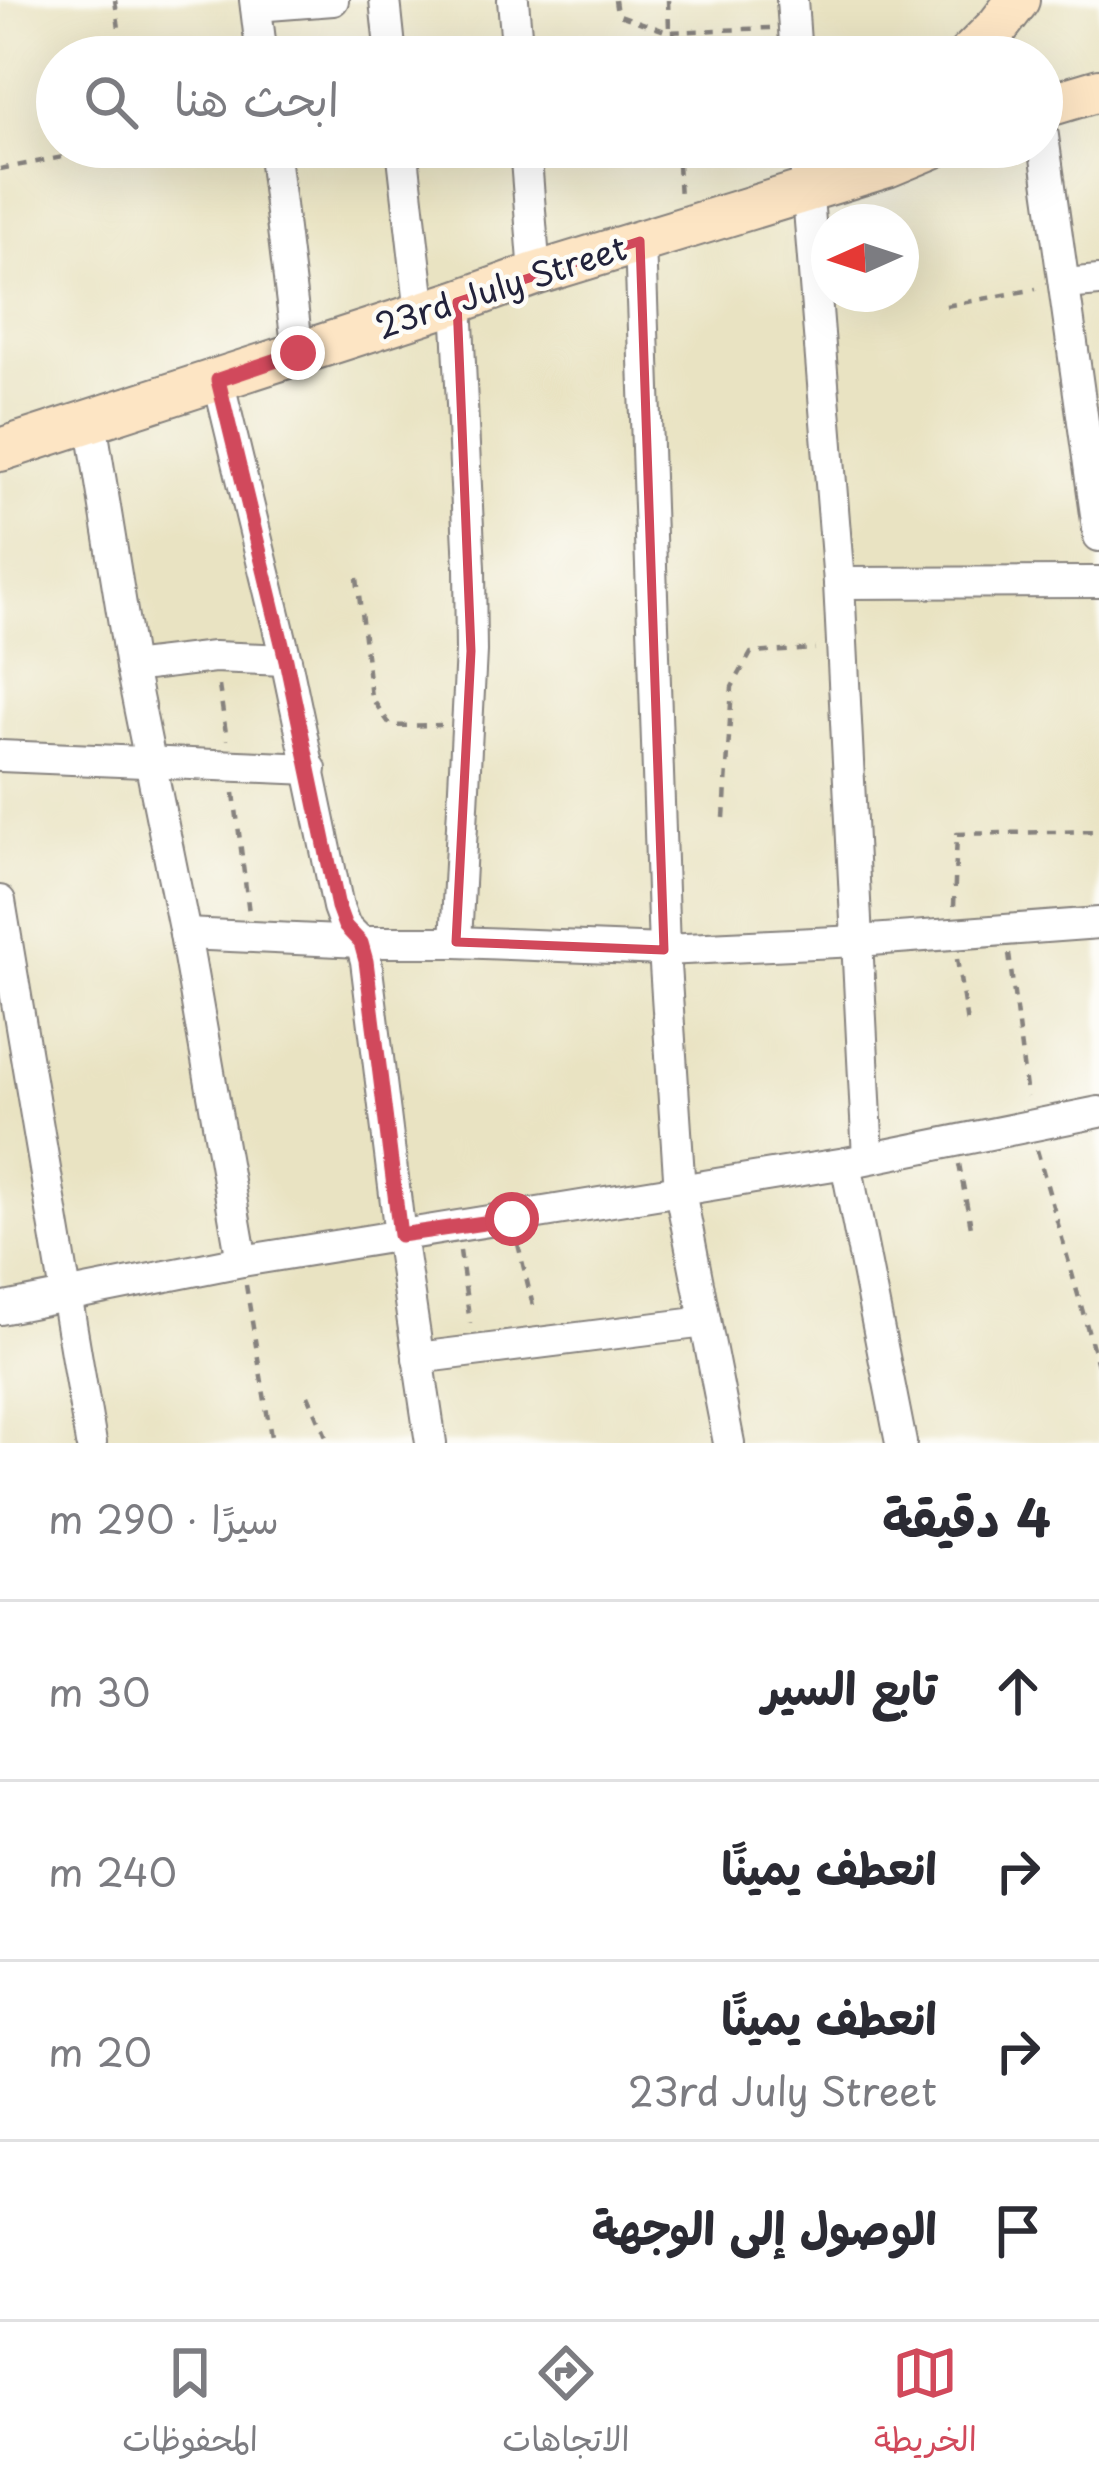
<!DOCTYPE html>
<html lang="ar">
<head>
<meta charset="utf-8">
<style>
	:root { --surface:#fff; --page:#f2f2f3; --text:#2b2b33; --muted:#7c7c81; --line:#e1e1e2; --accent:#d1495b }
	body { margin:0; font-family:"Playpen Sans","Playpen Sans Arabic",sans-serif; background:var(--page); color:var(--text); direction:rtl }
	.compass { position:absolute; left:811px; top:204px; width:108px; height:108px; border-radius:50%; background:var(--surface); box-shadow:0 12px 48px #0002; rotate:267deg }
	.stop { position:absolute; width:36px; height:36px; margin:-27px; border:9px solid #d1495b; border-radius:50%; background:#fff }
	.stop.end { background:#d1495b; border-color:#fff; box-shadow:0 3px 12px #0008 }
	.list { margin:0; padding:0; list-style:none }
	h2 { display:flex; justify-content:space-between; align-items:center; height:156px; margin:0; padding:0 48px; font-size:51px }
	h2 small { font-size:39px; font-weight:400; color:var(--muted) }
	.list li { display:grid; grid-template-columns:78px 1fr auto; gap:36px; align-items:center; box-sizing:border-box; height:180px; padding:0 48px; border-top:3px solid var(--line) }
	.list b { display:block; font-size:45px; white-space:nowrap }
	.list p { margin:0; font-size:39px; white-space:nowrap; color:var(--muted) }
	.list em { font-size:39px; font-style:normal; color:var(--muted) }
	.icon { flex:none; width:66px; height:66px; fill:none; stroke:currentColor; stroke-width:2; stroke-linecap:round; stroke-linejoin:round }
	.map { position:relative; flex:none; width:1099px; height:1443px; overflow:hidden; direction:ltr }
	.search { position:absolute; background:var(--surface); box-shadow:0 12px 48px #0002; left:36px; right:36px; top:36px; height:132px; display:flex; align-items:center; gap:30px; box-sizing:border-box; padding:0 42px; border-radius:66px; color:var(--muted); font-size:45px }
	.sheet { height:876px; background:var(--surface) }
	nav { display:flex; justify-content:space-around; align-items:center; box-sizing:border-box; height:168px; border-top:3px solid var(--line); background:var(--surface); font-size:33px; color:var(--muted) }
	nav a { display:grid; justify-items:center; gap:6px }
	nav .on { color:var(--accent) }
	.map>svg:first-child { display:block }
</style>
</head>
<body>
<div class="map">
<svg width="1099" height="1443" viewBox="0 0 1099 1443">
	<rect width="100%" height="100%" fill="#fdfcf7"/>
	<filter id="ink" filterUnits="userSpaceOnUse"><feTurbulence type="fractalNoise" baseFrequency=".00833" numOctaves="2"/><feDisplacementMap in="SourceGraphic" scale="24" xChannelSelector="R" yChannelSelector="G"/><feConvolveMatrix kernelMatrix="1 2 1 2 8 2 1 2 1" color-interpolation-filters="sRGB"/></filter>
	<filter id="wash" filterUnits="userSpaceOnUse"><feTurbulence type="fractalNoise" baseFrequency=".004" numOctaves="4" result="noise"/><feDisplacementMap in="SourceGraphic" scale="48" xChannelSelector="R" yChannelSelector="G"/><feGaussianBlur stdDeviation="2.7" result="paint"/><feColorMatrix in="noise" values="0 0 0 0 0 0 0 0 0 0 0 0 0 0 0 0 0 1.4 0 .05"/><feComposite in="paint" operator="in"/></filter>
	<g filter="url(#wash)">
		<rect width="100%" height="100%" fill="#e9e3c2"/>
	</g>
	<g filter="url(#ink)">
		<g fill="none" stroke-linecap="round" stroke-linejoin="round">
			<defs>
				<g id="street">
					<path d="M255,0L262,57"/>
					<path d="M385,0L391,57"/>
					<path d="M513,0L518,57"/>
					<path d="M792,0L796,57"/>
					<path d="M256,6L333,0"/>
					<path d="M1042,129L1099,536"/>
					<path d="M273,147L298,353"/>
					<path d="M402,147L421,314"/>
					<path d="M525,147L535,274"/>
					<path d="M804,147L839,583L868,1158"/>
					<path d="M640,241L664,950L680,1191L729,1443"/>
					<path d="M1065,284L1099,281"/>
					<path d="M218,379L286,660L338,907L345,926L361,942L366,961L400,1235L431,1443"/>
					<path d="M91,421L131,667L185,934L242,1261"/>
					<path d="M839,583L1099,582"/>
					<path d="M131,667L214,657L286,660"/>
					<path d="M0,756L311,769"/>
					<path d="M0,901L91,1443"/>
					<path d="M185,934L361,942H456L664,950L858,941L1099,923"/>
					<path d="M456,942L471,651L470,568L457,302"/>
					<path d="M846,1163L901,1443"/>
					<path d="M0,1309L242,1261L846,1163L1099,1112"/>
					<path d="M418,1358L705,1322"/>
				</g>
				<g id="secondary">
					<path d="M967,57L999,25L1018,0"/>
					<path d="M1042,107L1099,90"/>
					<path d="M0,450L457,302L535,274L887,166L933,147"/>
				</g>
			</defs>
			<!-- street casing -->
			<use href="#street" stroke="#86827e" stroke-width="34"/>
			<!-- secondary casing -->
			<use href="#secondary" stroke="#86827e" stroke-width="46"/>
			<!-- path -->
			<g stroke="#86827e" stroke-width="4.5" stroke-dasharray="9 9" stroke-linecap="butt">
				<path d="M115,0L123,57"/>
				<path d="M615,0L617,14L668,32L770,28"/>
				<path d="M668,0L670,57"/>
				<path d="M677,147L680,198"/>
				<path d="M0,169L115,147"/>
				<path d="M946,306L1036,289"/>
				<path d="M357,578L371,697L391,726L441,725"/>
				<path d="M219,686L227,740"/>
				<path d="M234,793L249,913"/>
				<path d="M724,818L732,687L751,653L815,649"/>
				<path d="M954,906L957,834L1099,831"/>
				<path d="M1009,954L1027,1097"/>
				<path d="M957,959L968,1030"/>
				<path d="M1037,1150L1099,1369"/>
				<path d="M959,1164L971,1227"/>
				<path d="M518,1244L535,1314"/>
				<path d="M460,1251L470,1323"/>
				<path d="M246,1285L272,1443"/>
				<path d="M308,1395L329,1443"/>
			</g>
			<!-- street -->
			<use href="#street" stroke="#fff" stroke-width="30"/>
			<!-- secondary -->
			<use href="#secondary" stroke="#fde5c4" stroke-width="42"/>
		</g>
	</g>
	<g fill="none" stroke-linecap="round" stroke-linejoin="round" filter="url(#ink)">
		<!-- route -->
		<path stroke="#d1495b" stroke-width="15" d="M298,353L218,380L286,660L338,907L345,926L361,943L366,961L400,1235L512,1219"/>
	</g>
	<!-- marked area -->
	<path fill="none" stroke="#d1495b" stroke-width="9" stroke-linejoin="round" d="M640,241L664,950L456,942L471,651L457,302Z"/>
	<g text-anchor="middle" stroke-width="9" stroke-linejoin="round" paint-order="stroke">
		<!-- street labels -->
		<g font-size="33" fill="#22223b" stroke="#fdfcf7">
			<text transform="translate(501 287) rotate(-18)" y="12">23rd July Street</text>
		</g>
	</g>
</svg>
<svg class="compass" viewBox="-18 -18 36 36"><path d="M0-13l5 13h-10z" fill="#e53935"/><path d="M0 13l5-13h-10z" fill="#7c7c81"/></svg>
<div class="stop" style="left:512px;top:1219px"></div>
<div class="stop end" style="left:298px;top:353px"></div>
<div class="search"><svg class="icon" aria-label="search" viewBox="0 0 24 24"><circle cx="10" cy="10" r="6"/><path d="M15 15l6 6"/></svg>ابحث هنا</div>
</div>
<section class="sheet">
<h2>4 دقيقة<small>سيرًا · 290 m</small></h2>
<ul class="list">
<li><svg class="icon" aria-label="ahead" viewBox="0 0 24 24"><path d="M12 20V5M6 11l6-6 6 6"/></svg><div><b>تابع السير</b></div><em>30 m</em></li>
<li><svg class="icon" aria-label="right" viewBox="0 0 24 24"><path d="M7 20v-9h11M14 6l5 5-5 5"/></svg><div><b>انعطف يمينًا</b></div><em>240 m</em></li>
<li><svg class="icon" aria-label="right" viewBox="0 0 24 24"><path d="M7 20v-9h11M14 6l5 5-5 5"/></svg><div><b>انعطف يمينًا</b><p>23rd July Street</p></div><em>20 m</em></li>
<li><svg class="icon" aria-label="arrive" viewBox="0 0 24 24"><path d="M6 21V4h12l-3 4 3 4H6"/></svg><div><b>الوصول إلى الوجهة</b></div></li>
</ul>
</section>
<nav>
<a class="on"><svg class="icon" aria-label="map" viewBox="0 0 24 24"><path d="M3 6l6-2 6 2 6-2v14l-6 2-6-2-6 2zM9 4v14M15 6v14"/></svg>الخريطة</a>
<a><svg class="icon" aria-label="directions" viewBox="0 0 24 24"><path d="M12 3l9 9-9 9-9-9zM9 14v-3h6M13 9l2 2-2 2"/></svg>الاتجاهات</a>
<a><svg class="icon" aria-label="saved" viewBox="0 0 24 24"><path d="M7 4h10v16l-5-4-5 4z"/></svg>المحفوظات</a>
</nav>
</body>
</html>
